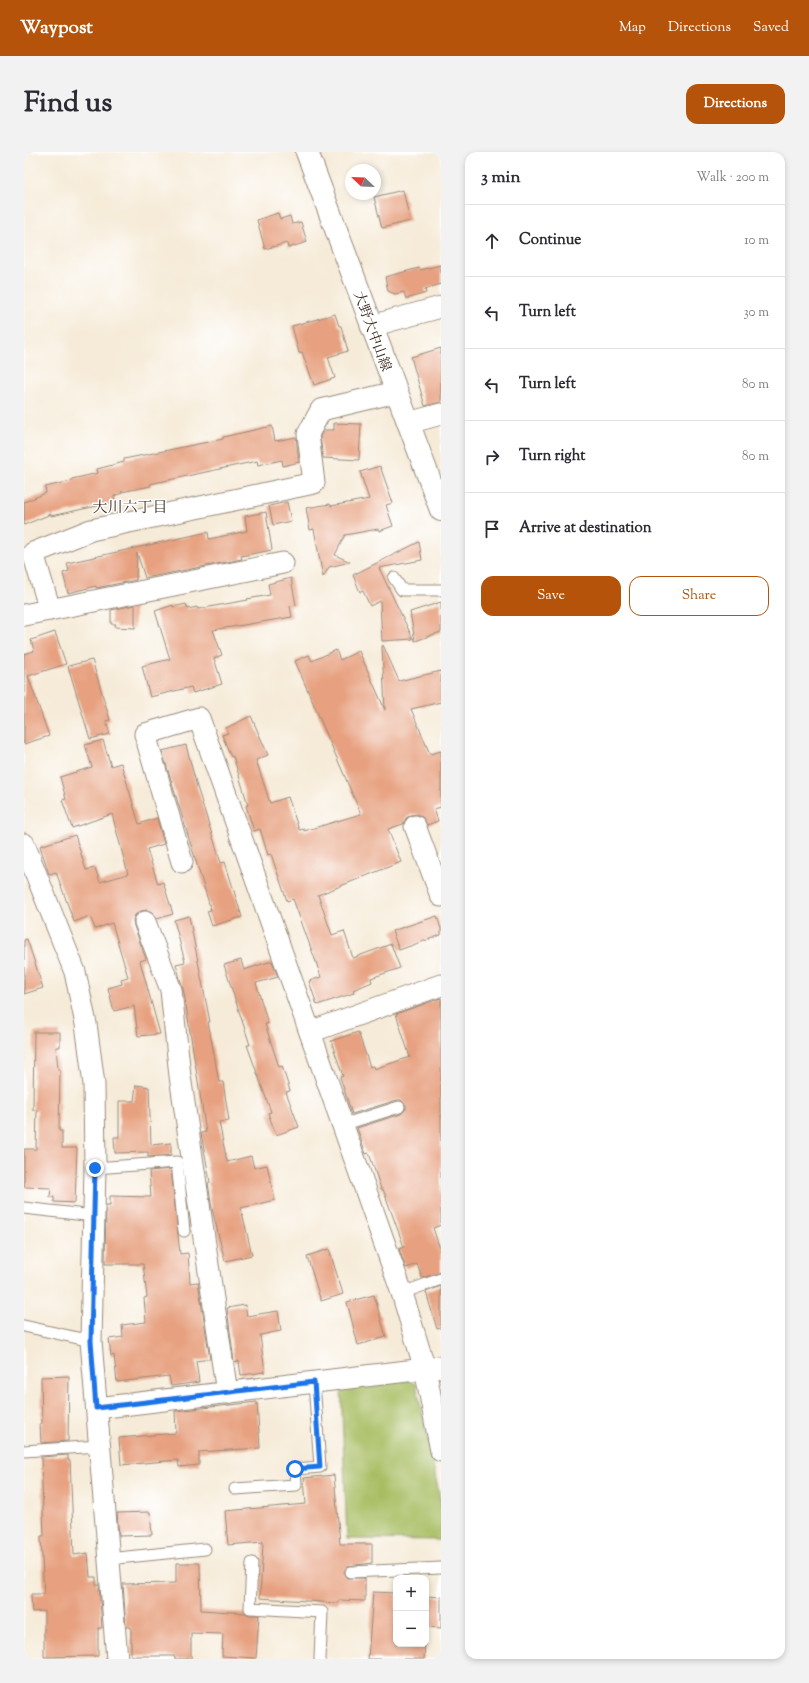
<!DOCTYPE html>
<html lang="en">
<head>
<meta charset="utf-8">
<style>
	:root { --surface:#fff; --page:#f2f2f3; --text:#2b2b33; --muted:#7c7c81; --line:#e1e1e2; --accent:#b45309 }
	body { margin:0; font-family:"Sorts Mill Goudy","Noto Serif JP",serif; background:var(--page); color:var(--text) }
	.controls { position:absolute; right:12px; bottom:12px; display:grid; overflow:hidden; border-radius:8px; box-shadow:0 2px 6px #0003 }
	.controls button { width:36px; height:36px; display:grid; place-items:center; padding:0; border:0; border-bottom:1px solid var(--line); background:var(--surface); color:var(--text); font:20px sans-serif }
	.compass { position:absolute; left:321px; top:12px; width:36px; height:36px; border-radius:50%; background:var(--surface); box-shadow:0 2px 6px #0003; rotate:293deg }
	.stop { position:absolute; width:12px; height:12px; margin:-9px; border:3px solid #1a73e8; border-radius:50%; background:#fff }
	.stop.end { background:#1a73e8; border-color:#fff; box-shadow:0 1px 4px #0008 }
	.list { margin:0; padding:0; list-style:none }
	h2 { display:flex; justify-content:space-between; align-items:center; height:52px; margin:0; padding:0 16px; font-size:17px }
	h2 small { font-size:13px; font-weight:400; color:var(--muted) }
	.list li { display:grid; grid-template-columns:26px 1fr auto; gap:12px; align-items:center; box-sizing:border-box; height:72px; padding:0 16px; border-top:1px solid var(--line) }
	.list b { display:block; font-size:15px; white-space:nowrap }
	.list em { font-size:13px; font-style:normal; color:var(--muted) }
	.actions { display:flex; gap:8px; padding:12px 16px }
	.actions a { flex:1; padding:9px 0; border:1px solid var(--accent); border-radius:12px; text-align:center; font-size:14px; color:var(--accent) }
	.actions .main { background:var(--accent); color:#fff }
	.icon { flex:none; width:22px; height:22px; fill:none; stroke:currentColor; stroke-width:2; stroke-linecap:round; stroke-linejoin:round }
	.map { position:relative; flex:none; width:417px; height:1507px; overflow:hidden; border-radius:12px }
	header { display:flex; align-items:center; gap:24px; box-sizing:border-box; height:56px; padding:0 20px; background:var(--accent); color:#fff }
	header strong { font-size:19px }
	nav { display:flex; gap:22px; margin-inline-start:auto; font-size:14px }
	.intro { display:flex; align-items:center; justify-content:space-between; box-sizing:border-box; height:96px; padding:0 24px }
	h1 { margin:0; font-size:28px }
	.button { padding:10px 18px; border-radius:12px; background:var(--accent); color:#fff; font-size:14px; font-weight:700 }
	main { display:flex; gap:24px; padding:0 24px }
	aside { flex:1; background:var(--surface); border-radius:12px; box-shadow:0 2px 6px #0003 }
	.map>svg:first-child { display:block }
</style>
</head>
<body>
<header>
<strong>Waypost</strong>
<nav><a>Map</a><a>Directions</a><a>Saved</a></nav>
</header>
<div class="intro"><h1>Find us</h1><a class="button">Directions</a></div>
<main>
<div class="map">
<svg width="417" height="1507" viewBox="0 0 417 1507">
	<rect width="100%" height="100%" fill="#fff"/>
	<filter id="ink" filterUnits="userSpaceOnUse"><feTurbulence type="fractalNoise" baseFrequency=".025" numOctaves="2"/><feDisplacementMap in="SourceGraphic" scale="8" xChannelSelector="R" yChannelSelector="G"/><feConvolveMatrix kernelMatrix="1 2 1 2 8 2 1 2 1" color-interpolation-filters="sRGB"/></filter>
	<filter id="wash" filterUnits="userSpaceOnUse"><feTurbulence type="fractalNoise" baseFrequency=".012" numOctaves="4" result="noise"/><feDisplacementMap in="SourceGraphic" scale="16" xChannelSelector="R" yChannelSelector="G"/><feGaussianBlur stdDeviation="0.9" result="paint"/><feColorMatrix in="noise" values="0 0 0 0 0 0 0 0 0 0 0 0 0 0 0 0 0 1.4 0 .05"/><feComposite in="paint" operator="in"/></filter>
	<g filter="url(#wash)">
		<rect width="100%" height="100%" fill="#f6ebd8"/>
		<!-- green -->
		<path fill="#a7bd62" stroke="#717440" d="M383,1227L392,1232L417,1351V1388L323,1387L317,1236Z"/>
		<g id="blocks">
			<!-- building -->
			<g fill="#e7a180">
				<path d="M379,38L386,69L358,76L350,45Z"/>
				<path d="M254,61L256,67L266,64L268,72L277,70L283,90L264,96L263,91L241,97L233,68Z"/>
				<path d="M417,113V132L401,137L402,141L382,147L380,140L371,142L364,139L361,125L395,116L396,118Z"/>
				<path d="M311,162L315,174H317L324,199L304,205L311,226L290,233L278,200L275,201L268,174Z"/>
				<path d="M417,196V250L401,254L387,205Z"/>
				<path d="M310,271L337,272L335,308L299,306L296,284L300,278H310Z"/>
				<path d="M248,274L251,289L272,285L275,310L259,314L258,308L234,313L233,309L126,332L127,334L97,340L98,341L90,344L91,350L27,364V362L0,373V350L22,341L21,335L48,329V327L74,321L73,317L100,310V307L199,287V285Z"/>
				<path d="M356,314L369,351L362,353L369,374L355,379L354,377L321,383L311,403L326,410L305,415L299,425L290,377L286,378L282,356L306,352L307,354L345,347L336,320Z"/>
				<path d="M263,350L267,369L249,373L245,354Z"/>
				<path d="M242,360L248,398L217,404L218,407L121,426L113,401L112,428L72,436V434L44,441L39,421L45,419L43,411L184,380L185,387L223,379L221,364Z"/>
				<path d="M395,390L398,408L355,416L389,487L358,489L356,449L346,454L339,439L336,440L329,423Z"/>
				<path d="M267,426L272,453L266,454L268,465L189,478L198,503L190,506L198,532L169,541L167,535L126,545L118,514L146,507L131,459L149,453V455L162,452L164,457L173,455L174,457L224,448L223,447L246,443L244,432Z"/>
				<path d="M417,450V480L391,489L386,460Z"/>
				<path d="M111,453V476L91,475L92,472H87V458Z"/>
				<path d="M31,480L42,512L4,524L25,584L0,592V502L10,499L7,488Z"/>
				<path d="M359,493L375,529L417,519V550L387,557L406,602L417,599V655L410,657L414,669L403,673L398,665L393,662L387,663L382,666L379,672L364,677L377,710L294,743L308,783L320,779L329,806L367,792L376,816L347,826L348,830L329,838L330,841L293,853L285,829L297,825L292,810L269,747L263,749L247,702L244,703L236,677L230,679L222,654L224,653L209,604L207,605L198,583L204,581L202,576L227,564L244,603L232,608L246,651L264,645L275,678L280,677V679L337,662L271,509L285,503L288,509L312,498L316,508L335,499L361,558L358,494Z"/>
				<path d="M68,508L86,568L82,569L86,582L66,587L44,514Z"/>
				<path d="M79,588L87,614L97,611L115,672L133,666L140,692L123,697L134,732L139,730L149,762L133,767L128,760L123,758L117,759L111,763L109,768L110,774L122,807L116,809L136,882L114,884L110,854L90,859L84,836L98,832L97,827L104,825L88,771L71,777L66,764L50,770L32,720L25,722L16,694L51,683L62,718L71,716L76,730L104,722L88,662L48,676L38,648L42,647L36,625L68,615L61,593Z"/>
				<path d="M162,593L173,635L197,711L201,710L218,765L188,774L183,759L187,758L138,599Z"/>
				<path d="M165,764L186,870H184L195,930H199L205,969L195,970L203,1010L227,1004L230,1016L243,1013L251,1048L217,1056L228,1103L201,1109L188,1057L184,1031L186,1030L177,981L182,980L160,841L152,812L161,810L150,768Z"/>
				<path d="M413,764L417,777V783L375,798L368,779Z"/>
				<path d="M3,787L19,836L0,842V788Z"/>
				<path d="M217,808L220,818L248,809L254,825L232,831L244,872H241L255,915L258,914L266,939L262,940L275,975L252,983L244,961L247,960L223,893H226L200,813Z"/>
				<path d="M417,846V1073L409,1076L417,1100V1120L398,1126L393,1112L382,1116L375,1097L380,1095L359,1037H357L345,1001L342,1002L333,976L377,962L382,957V953L377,948H373L328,962L316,925L319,924L307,889L334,880L346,915L349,914L350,917L386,905L372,862Z"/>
				<path d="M10,880H36V895H32L34,917H36L35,979H38V996H53L51,1051L30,1050V1045H26L27,1036L0,1035V997H12L13,958H9Z"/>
				<path d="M112,933L125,935L127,993L147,991V1003L124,1005V1000L91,1001L90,985H95V949H110Z"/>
				<path d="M147,1017L156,1102L164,1101L166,1131L174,1130L186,1207L172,1209L175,1230L147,1234L145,1224L93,1230L90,1203L87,1204L85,1187L99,1185L98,1173L122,1170L120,1146L123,1145L119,1112H81L82,1053H86V1044L127,1045L125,1019Z"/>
				<path d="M305,1097L319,1142L297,1149L283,1104Z"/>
				<path d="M417,1134V1176L413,1177L402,1140Z"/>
				<path d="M350,1143L362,1185L334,1193L323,1150Z"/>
				<path d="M221,1153L223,1164L254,1159L257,1179L236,1183L241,1220L217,1223L215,1209L210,1210L203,1156Z"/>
				<path d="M45,1224L44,1289L17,1291L16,1272H18L17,1225Z"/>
				<path d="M233,1250L236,1296L175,1300V1313L155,1315L154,1308L97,1313L95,1286L152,1281L151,1259Z"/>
				<path d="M44,1303V1308H46L50,1403L64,1401L66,1425H72V1433H75L78,1476H74V1504L20,1505V1459L8,1460L7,1442H20L17,1386V1384H20L17,1305Z"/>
				<path d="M310,1323L316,1392H348V1411L324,1414L320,1420L324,1426H341V1449L315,1448L314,1451L236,1446L239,1390L204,1393L201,1359L282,1352L280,1326Z"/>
				<path d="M126,1360L128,1383L95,1384L93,1361Z"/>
				<path d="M152,1411H176L177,1458L221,1461L225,1463H235L232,1506L198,1504L199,1482L167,1481V1507H151V1504H107V1475H102L99,1432L152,1431Z"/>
				<path d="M349,1440L372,1441V1492H401L400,1507H344Z"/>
				<path d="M402,1444L417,1445V1476L402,1475Z"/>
			</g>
		</g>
	</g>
	<g filter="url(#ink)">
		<use href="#blocks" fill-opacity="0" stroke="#988a7b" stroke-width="1"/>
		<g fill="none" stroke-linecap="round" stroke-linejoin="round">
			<defs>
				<g id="service">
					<path d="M370,426L378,438H417"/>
					<path d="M318,973L375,955"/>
					<path d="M71,1016L153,1010L160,1079"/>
					<path d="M0,1056L70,1064"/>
					<path d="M378,1141L417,1127"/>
					<path d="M0,1174L67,1189"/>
					<path d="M0,1299L75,1294"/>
					<path d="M211,1337L272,1333L271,1317L296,1315L290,1230"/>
					<path d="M84,1407L181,1397"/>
					<path d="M228,1411L226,1456L298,1460L296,1507"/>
					<path d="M327,1420L417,1416"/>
				</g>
				<g id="minor">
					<path d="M347,174L417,155"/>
					<path d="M384,271L417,262"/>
					<path d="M26,458L9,401L67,378L290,331L284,282L297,258L372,240"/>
					<path d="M0,463L259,411"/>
					<path d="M391,674L417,744"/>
					<path d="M0,692L51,820L62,872L70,932L71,1016L67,1189L93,1507"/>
					<path d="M158,710L121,582L175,566L378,1141L401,1217L417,1299"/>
					<path d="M121,770L147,838L156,924L203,1241"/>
					<path d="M286,880L417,833"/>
					<path d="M73,1256L417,1215"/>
				</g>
				<path id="secondary" d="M283,0L417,358"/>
			</defs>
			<!-- service casing -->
			<use href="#service" stroke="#988a7b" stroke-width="13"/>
			<!-- minor casing -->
			<use href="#minor" stroke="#988a7b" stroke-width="23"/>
			<!-- secondary casing -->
			<use href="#secondary" stroke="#988a7b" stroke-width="24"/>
			<!-- service -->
			<use href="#service" stroke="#fff" stroke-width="11"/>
			<!-- minor -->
			<use href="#minor" stroke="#fff" stroke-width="21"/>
			<!-- secondary -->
			<use href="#secondary" stroke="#fff" stroke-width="22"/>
		</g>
	</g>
	<g fill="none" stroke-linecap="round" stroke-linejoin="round" filter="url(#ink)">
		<!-- route -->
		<path stroke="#1a73e8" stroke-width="5" d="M71,1016L67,1189L72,1256L290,1230L296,1315L271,1317"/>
	</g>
	<g text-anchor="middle" stroke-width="3" stroke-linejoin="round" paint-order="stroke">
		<!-- street labels -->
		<g font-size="14" fill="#3b2a1e" stroke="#fff">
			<text transform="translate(349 179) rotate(70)" y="5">大野大中山線</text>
		</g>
		<!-- neighbourhood labels -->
		<g font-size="15" fill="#3b2a1e" stroke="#fff">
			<text x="106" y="360">大川六丁目</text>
		</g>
	</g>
</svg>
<div class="controls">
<button>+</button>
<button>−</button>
</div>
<svg class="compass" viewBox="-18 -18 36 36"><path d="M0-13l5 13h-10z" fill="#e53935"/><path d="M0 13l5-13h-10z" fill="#7c7c81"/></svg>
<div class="stop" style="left:271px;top:1317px"></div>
<div class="stop end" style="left:71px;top:1016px"></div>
</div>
<aside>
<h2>3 min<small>Walk · 200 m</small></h2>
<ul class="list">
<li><svg class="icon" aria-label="ahead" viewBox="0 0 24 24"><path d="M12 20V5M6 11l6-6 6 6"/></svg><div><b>Continue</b></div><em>10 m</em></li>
<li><svg class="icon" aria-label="left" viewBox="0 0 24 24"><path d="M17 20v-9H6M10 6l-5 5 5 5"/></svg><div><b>Turn left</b></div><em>30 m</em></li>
<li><svg class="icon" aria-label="left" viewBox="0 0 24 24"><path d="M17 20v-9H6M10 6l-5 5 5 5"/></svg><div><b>Turn left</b></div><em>80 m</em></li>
<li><svg class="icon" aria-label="right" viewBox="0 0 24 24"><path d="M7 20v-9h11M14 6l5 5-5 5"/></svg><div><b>Turn right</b></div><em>80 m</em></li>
<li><svg class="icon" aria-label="arrive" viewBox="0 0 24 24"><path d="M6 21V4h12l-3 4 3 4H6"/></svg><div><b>Arrive at destination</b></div></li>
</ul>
<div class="actions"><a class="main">Save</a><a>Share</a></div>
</aside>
</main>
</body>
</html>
